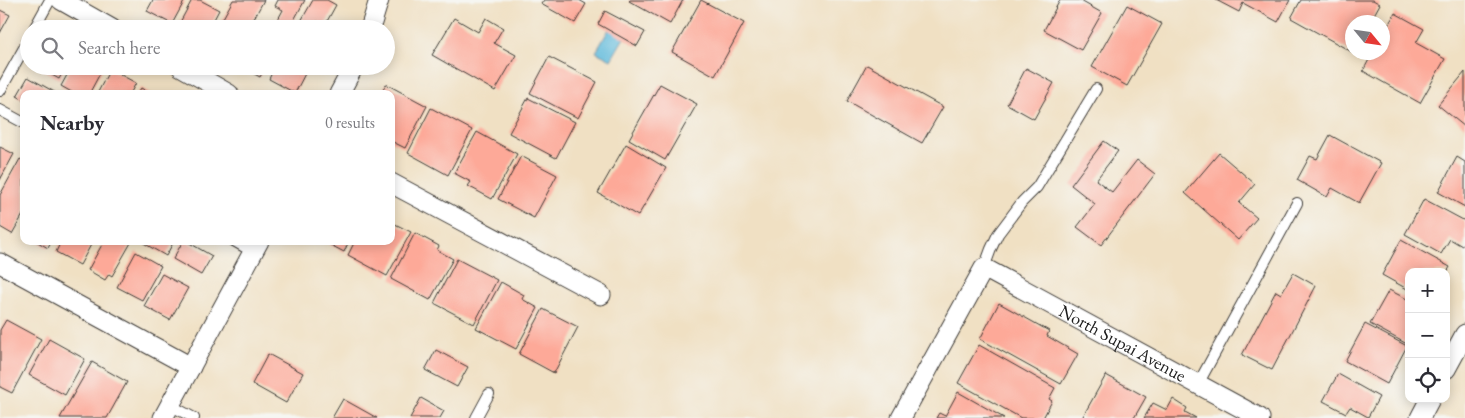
<!DOCTYPE html>
<html lang="en">
<head>
<meta charset="utf-8">
<style>
	:root { --surface:#fff; --page:#f7f7f7; --text:#2b2b33; --muted:#7c7c81; --line:#e1e1e2 }
	body { margin:0; font-family:"EB Garamond",serif; background:var(--page); color:var(--text) }
	.controls { position:absolute; right:15px; bottom:15px; display:grid; overflow:hidden; border-radius:10px; box-shadow:0 2px 12px #0003 }
	.controls button { width:45px; height:45px; display:grid; place-items:center; padding:0; border:0; border-bottom:1px solid var(--line); background:var(--surface); color:var(--text); font:25px sans-serif }
	.compass { position:absolute; left:1345px; top:15px; width:45px; height:45px; border-radius:50%; background:var(--surface); box-shadow:0 2px 12px #0003; rotate:119deg }
	.list { margin:0; padding:0; list-style:none }
	h2 { display:flex; justify-content:space-between; align-items:center; height:65px; margin:0; padding:0 20px; font-size:21px }
	h2 small { font-size:16px; font-weight:400; color:var(--muted) }
	.icon { flex:none; width:28px; height:28px; fill:none; stroke:currentColor; stroke-width:2; stroke-linecap:round; stroke-linejoin:round }
	.map { position:relative; flex:none; width:1465px; height:418px; overflow:hidden }
	.search { position:absolute; background:var(--surface); box-shadow:0 2px 12px #0003; left:20px; top:20px; width:375px; height:55px; display:flex; align-items:center; gap:12px; box-sizing:border-box; padding:0 18px; border-radius:28px; color:var(--muted); font-size:19px }
	.panel { position:absolute; background:var(--surface); box-shadow:0 2px 12px #0003; left:20px; top:90px; width:375px; height:155px; border-radius:10px }
	.map>svg:first-child { display:block }
</style>
</head>
<body>
<div class="map">
<svg width="1465" height="418" viewBox="0 0 1465 418">
	<rect width="100%" height="100%" fill="#f6f6f2"/>
	<filter id="ink" filterUnits="userSpaceOnUse"><feTurbulence type="fractalNoise" baseFrequency=".02" numOctaves="2"/><feDisplacementMap in="SourceGraphic" scale="10" xChannelSelector="R" yChannelSelector="G"/><feConvolveMatrix kernelMatrix="1 2 1 2 8 2 1 2 1" color-interpolation-filters="sRGB"/></filter>
	<filter id="wash" filterUnits="userSpaceOnUse"><feTurbulence type="fractalNoise" baseFrequency=".0096" numOctaves="4" result="noise"/><feDisplacementMap in="SourceGraphic" scale="20" xChannelSelector="R" yChannelSelector="G"/><feGaussianBlur stdDeviation="1.12" result="paint"/><feColorMatrix in="noise" values="0 0 0 0 0 0 0 0 0 0 0 0 0 0 0 0 0 1.4 0 .05"/><feComposite in="paint" operator="in"/></filter>
	<g filter="url(#wash)">
		<rect width="100%" height="100%" fill="#f0e0c3"/>
		<!-- water -->
		<path fill="#5db9db" stroke="#3c6a7c" d="M613,22L628,31L611,60L596,52Z"/>
		<g id="blocks">
			<!-- building -->
			<g fill="#fda998">
				<path d="M153,0H185L172,24L147,11Z"/>
				<path d="M192,0H200L219,10L209,29L177,28Z"/>
				<path d="M233,0H264L248,29H217Z"/>
				<path d="M278,0H305L289,29H287L276,23L283,10L275,6Z"/>
				<path d="M313,0H327L336,5L325,25L317,21L313,29H298L297,28Z"/>
				<path d="M544,0H579L586,4L575,23L541,4Z"/>
				<path d="M630,0H683L670,24L629,1Z"/>
				<path d="M701,0L744,23L715,76L672,52Z"/>
				<path d="M1060,0H1079L1102,13L1081,50L1044,30Z"/>
				<path d="M1216,0H1290L1278,22L1243,3L1239,12Z"/>
				<path d="M1301,0H1373L1380,4L1370,22H1352V52L1291,18Z"/>
				<path d="M1127,5L1162,24L1127,86L1092,67Z"/>
				<path d="M0,10L10,15L0,33Z"/>
				<path d="M605,11L645,32L637,46L598,24Z"/>
				<path d="M1395,13L1424,29L1416,43L1445,59L1420,103L1363,71L1373,52H1382V36Z"/>
				<path d="M454,18L478,32L486,18L503,28L494,43L516,55L495,91L432,55Z"/>
				<path d="M549,57L597,82L578,118L530,93Z"/>
				<path d="M867,65L943,107L922,143L847,101Z"/>
				<path d="M36,66H66L59,79Z"/>
				<path d="M72,66H104L89,94H75L61,86Z"/>
				<path d="M239,66H266L260,77Z"/>
				<path d="M275,66H309L295,93L269,79Z"/>
				<path d="M1026,68L1054,83L1034,119L1007,104Z"/>
				<path d="M110,69L136,83L130,94H97Z"/>
				<path d="M1465,72V127L1438,105Z"/>
				<path d="M28,77L58,94H24V100L17,96Z"/>
				<path d="M386,84L427,106L405,148L391,141V94H381Z"/>
				<path d="M660,84L697,104L665,160L629,139Z"/>
				<path d="M141,88L151,94H137Z"/>
				<path d="M528,98L575,122L556,158L509,133Z"/>
				<path d="M431,108L472,130L448,175L408,153Z"/>
				<path d="M477,132L517,154L492,199L468,186L471,182L454,173Z"/>
				<path d="M1330,135L1381,163L1359,203L1332,188L1327,197L1297,180L1310,156L1317,159Z"/>
				<path d="M1104,141L1118,151L1096,180L1112,192L1137,160L1155,174L1101,245L1077,227L1095,204L1071,185Z"/>
				<path d="M626,144L666,168L638,216L598,193Z"/>
				<path d="M0,147L14,154L0,180Z"/>
				<path d="M1219,153L1255,184L1239,203L1257,218L1238,240L1185,193Z"/>
				<path d="M521,156L557,175L534,218L498,199Z"/>
				<path d="M1457,157L1465,162V207L1438,192Z"/>
				<path d="M20,159L24,161V213L12,234L0,227V195Z"/>
				<path d="M1424,199L1465,221V242L1462,246L1450,239L1441,254L1405,234Z"/>
				<path d="M391,222L411,232L387,276L348,255L355,241H391Z"/>
				<path d="M415,233L439,246L437,250L453,259L430,300L391,279Z"/>
				<path d="M1401,240L1450,267L1447,272H1409V290L1382,275Z"/>
				<path d="M36,241H52L48,248Z"/>
				<path d="M61,241H93L80,265L56,252Z"/>
				<path d="M104,241H132L112,276L109,274L105,280L88,270Z"/>
				<path d="M140,241H174L166,256Z"/>
				<path d="M183,241H186L212,256L201,275L173,259Z"/>
				<path d="M323,241H349L344,252Z"/>
				<path d="M136,252L161,266L142,300L117,287Z"/>
				<path d="M457,259L497,280L474,324L434,303Z"/>
				<path d="M1293,273L1316,286L1272,370L1242,355L1276,291L1281,294Z"/>
				<path d="M162,274L188,288L170,320L144,306Z"/>
				<path d="M501,282L524,295L522,299L538,308L516,349L476,328Z"/>
				<path d="M1389,290L1409,300V341L1407,344L1370,324Z"/>
				<path d="M999,303L1049,331L1047,336L1078,354L1061,384L980,339Z"/>
				<path d="M543,309L578,327L554,373L519,354Z"/>
				<path d="M6,320L41,339L12,393L0,387V330Z"/>
				<path d="M1365,324L1407,346L1387,384L1345,361Z"/>
				<path d="M49,339L85,359L65,395L29,375Z"/>
				<path d="M979,345L1055,388L1049,399L1052,401L1043,418H1021L958,383Z"/>
				<path d="M436,350L468,367L457,387L425,370Z"/>
				<path d="M268,354L303,373L286,403L252,384Z"/>
				<path d="M92,362L127,382L107,418H60Z"/>
				<path d="M1338,374L1379,397L1368,417L1350,407L1346,413L1323,401Z"/>
				<path d="M1106,375L1146,397L1134,418H1082Z"/>
				<path d="M958,392L1004,418H936L939,413L945,416Z"/>
				<path d="M421,398L444,411L440,418H410Z"/>
				<path d="M343,399L377,418H332Z"/>
				<path d="M1173,399L1187,408L1185,412L1196,418H1144L1153,403L1167,410Z"/>
			</g>
		</g>
	</g>
	<g filter="url(#ink)">
		<use href="#blocks" fill-opacity="0" stroke="#3c3935" stroke-width="1"/>
		<g fill="none" stroke-linecap="round" stroke-linejoin="round">
			<defs>
				<g id="service">
					<path d="M34,29L50,0"/>
					<path d="M0,91L29,39"/>
					<path d="M0,110L24,123"/>
					<path d="M234,241L253,252"/>
					<path d="M984,268L991,249L998,234L1022,202L1037,187L1096,89"/>
					<path d="M1198,384L1297,203"/>
					<path d="M170,405L194,418"/>
					<path d="M476,418L489,394"/>
				</g>
				<g id="minor">
					<path d="M61,0L112,29"/>
					<path d="M370,29L379,0"/>
					<path d="M180,66L229,94"/>
					<path d="M339,94L354,66"/>
					<path d="M391,183L601,295"/>
					<path d="M0,263L191,367"/>
					<path d="M1446,369L1465,334"/>
					<path d="M163,418L259,241"/>
					<path id="s1" d="M901,418L984,268L1260,418"/>
					<path d="M1420,418L1430,399"/>
				</g>
			</defs>
			<!-- service casing -->
			<use href="#service" stroke="#3c3935" stroke-width="12"/>
			<!-- minor casing -->
			<use href="#minor" stroke="#3c3935" stroke-width="21"/>
			<!-- service -->
			<use href="#service" stroke="#fff" stroke-width="10"/>
			<!-- minor -->
			<use href="#minor" stroke="#fff" stroke-width="19"/>
		</g>
	</g>
	<g text-anchor="middle" stroke-width="4.5" stroke-linejoin="round" paint-order="stroke">
		<!-- street labels -->
		<g font-size="18" fill="#1c1c1c" stroke="#f6f6f2">
			<text dy="6" stroke="none"><textPath href="#s1" startOffset="329">North Supai Avenue</textPath></text>
		</g>
	</g>
</svg>
<div class="controls">
<button>+</button>
<button>−</button>
<button><svg class="icon" aria-label="locate" viewBox="0 0 24 24"><circle cx="12" cy="12" r="6"/><path d="M12 2v4M12 18v4M2 12h4M18 12h4"/></svg></button>
</div>
<svg class="compass" viewBox="-18 -18 36 36"><path d="M0-13l5 13h-10z" fill="#e53935"/><path d="M0 13l5-13h-10z" fill="#7c7c81"/></svg>
<div class="search"><svg class="icon" aria-label="search" viewBox="0 0 24 24"><circle cx="10" cy="10" r="6"/><path d="M15 15l6 6"/></svg>Search here</div>
<section class="panel">
<h2>Nearby<small>0 results</small></h2>
<ul class="list">
</ul>
</section>
</div>
</body>
</html>
